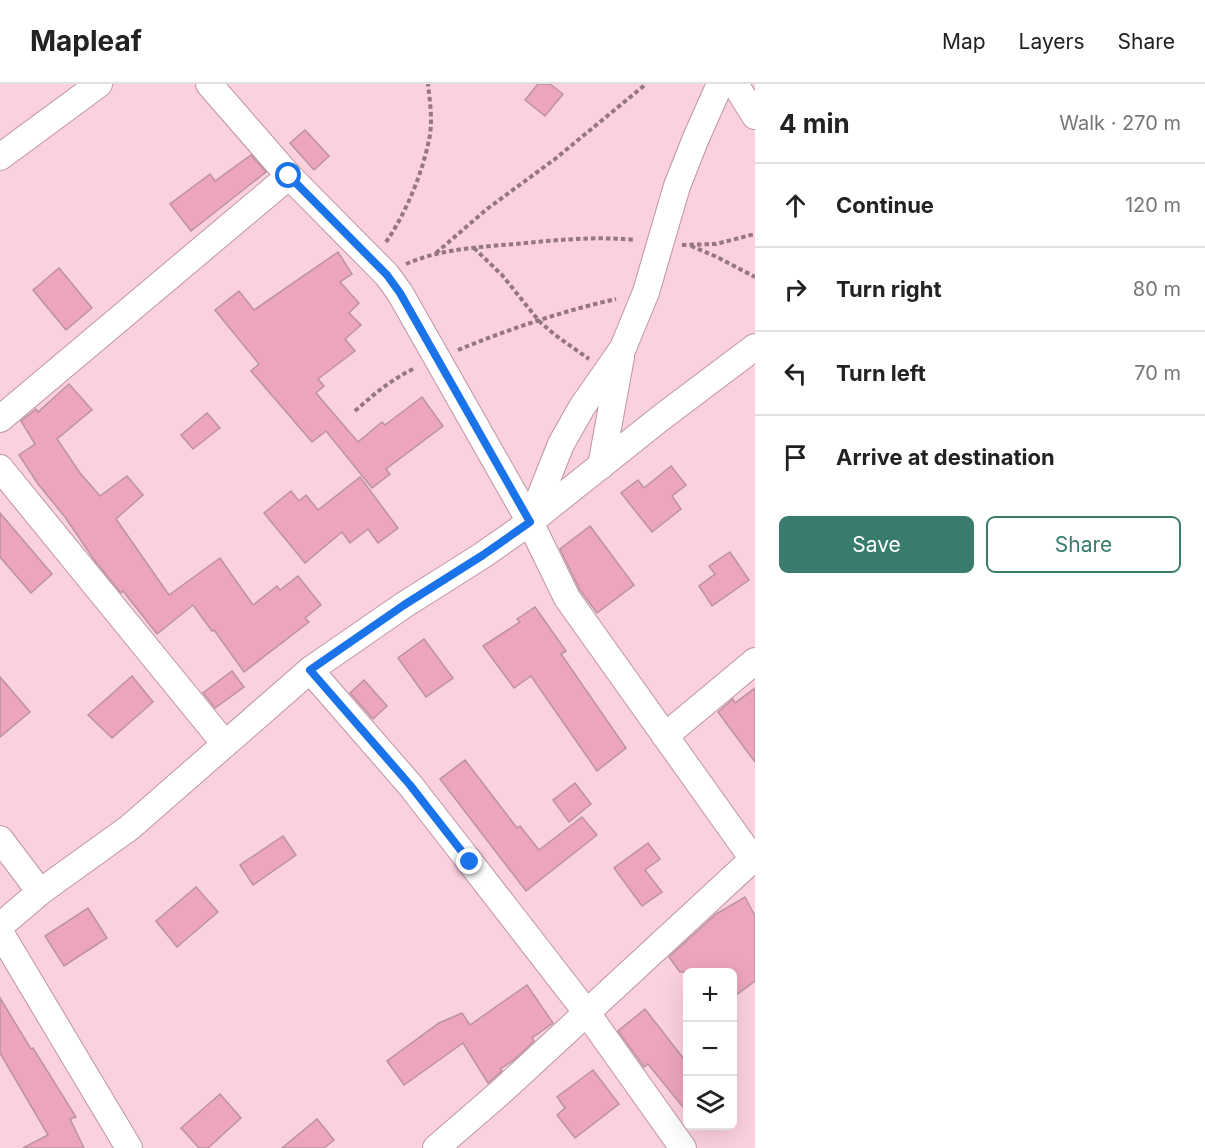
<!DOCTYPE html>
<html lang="en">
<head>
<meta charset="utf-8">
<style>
	:root { --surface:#fff; --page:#f6f6f6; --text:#222; --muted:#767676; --line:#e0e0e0; --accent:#397c6e }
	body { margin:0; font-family:Inter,sans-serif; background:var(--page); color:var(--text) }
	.controls { position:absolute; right:18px; bottom:18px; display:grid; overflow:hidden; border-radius:9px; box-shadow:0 6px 24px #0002 }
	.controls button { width:54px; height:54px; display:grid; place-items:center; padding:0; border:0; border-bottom:2px solid var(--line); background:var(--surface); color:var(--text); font:30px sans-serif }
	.stop { position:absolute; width:18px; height:18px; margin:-14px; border:4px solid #1a73e8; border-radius:50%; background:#fff }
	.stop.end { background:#1a73e8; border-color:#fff; box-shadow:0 2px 6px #0008 }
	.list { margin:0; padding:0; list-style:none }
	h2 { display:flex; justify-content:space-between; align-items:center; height:78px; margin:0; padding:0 24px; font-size:26px }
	h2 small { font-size:20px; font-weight:400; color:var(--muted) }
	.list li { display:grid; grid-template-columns:39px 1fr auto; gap:18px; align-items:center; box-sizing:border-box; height:84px; padding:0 24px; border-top:2px solid var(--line) }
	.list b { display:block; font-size:22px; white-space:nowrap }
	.list em { font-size:20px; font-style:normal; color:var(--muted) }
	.actions { display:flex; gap:12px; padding:18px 24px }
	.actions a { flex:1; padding:14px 0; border:2px solid var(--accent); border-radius:9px; text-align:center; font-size:21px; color:var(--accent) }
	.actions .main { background:var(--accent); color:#fff }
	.icon { flex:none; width:33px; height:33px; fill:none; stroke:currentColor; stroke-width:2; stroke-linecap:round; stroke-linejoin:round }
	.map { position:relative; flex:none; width:755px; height:1064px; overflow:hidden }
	header { display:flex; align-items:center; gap:36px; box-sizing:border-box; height:84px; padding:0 30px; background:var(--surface); border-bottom:2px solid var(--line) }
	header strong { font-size:28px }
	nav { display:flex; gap:33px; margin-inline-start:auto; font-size:21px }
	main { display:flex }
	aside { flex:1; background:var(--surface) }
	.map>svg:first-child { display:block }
</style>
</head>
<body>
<header>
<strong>Mapleaf</strong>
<nav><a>Map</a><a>Layers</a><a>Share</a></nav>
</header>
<main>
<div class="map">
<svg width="755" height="1064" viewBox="0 0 755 1064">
	<rect width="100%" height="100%" fill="#fcd1de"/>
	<!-- building -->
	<g fill="#eda5bc" stroke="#bb93a0" stroke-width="1.5">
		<path d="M538,0H550L563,10L545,32L525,16Z"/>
		<path d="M305,46L329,72L314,86L290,59Z"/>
		<path d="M251,71L266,88L191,147L170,120L210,90L215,97Z"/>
		<path d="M338,168L352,190L340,198L359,219L349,229L361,241L345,255L355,267L318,295L324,302L316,309L358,358L382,338L385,341L422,313L443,342L386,385L390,390L372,404L326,347L312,358L251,287L259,280L215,226L239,207L254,226Z"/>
		<path d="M59,184L92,224L66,246L33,206Z"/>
		<path d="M69,300L92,326L57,355L80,389L100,412L127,392L143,411L116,435L169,511L220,474L253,521L277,502L280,506L298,492L321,521L305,534L309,538L244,588L214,546L212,547L193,521L157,550L123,507L121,509L95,477L65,433L38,400L19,371L35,360L21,337L36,325L38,328Z"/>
		<path d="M207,329L220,344L193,365L181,351Z"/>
		<path d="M671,382L686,401L672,412L681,425L652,448L621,409L638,396L644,404Z"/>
		<path d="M360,393L398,444L378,459L368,445L350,459L342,448L305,479L264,429L291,407L299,417L306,411L318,426Z"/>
		<path d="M0,429L52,490L31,509L0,473Z"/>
		<path d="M590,442L634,501L597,529L580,506L560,465Z"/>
		<path d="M730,468L749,496L712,522L699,502L715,490L709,482Z"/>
		<path d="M535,523L566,567L561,570L626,664L597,687L531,592L514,604L483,562L520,538L517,535Z"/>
		<path d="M424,555L453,594L426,613L398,574Z"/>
		<path d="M232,587L244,603L215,624L203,609Z"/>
		<path d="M132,592L153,618L112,654L88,631Z"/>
		<path d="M0,593L30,628L0,653Z"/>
		<path d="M364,596L387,622L373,635L350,609Z"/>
		<path d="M755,604V678L718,628L733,615L735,619Z"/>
		<path d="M465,676L517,744L520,742L539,766L582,733L597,751L526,807L440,695Z"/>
		<path d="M575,699L591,720L569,738L553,716Z"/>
		<path d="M283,752L296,771L253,801L240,781Z"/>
		<path d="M648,759L660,775L645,786L662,808L642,822L614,784Z"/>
		<path d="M196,803L218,828L177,863L156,837Z"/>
		<path d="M745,813L755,832V897L732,914V888H680L669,873L716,830Z"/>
		<path d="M88,824L107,854L64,882L45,852Z"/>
		<path d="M527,901L553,939L532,954L534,957L514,976L500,985L502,987L488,999L463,959L404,1001L387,977L439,939L462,929L470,941Z"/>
		<path d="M0,914L31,965L33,964L76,1033L70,1035L84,1064H23L48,1051L0,969Z"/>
		<path d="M645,925L687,979V1028L648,980L644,983L618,947Z"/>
		<path d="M593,986L619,1020L575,1054L557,1031L565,1024L557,1013Z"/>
		<path d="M220,1010L241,1034L208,1064H199L181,1044Z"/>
		<path d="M317,1035L334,1056L324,1064H282Z"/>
	</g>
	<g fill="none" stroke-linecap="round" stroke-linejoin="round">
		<defs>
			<g id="minor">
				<path d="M209,0L289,92L387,191L400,209L530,438L567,514L755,778"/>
				<path d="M735,0L755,32"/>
				<path d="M0,73L99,0"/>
				<path d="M0,335L289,92"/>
				<path d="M601,382L621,273"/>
				<path d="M0,384L225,660"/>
				<path d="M530,438L561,360L582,323L623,264L646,208L677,102L696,54L720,0"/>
				<path d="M310,586L410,701L470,778L587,929L683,1064"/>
				<path d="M665,652L755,577"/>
				<path d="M0,755L40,808"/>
				<path d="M0,842L40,808L129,744L310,586L404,521L483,471L530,438L662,333L755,263"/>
				<path d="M0,848L129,1064"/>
				<path d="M436,1064L503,1006L753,775"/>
			</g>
		</defs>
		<!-- minor casing -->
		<use href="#minor" stroke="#be95a2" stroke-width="28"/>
		<!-- path -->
		<g stroke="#947780" stroke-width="4" stroke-dasharray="4.5 3" stroke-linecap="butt">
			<path d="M386,158C406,129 422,90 429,56C433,38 430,18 428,0"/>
			<path d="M682,161L716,160L755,150"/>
			<path d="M691,162L717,173L755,193"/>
			<path d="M474,164L502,191L539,237L555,251L589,275"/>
			<path d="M436,169L487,125L555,75L646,0"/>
			<path d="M406,180C440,165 479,163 515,160C556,156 595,152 636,156"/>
			<path d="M458,266C509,245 563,227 616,215"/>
			<path d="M355,327C374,310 392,295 415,284"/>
		</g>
		<!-- minor -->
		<use href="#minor" stroke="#fff" stroke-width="26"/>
	</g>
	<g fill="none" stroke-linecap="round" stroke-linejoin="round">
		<!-- route -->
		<path stroke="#1a73e8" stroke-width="8" d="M289,92L387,191L400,209L530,438L483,471L404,521L310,586L410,701L470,778"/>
	</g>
</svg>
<div class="controls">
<button>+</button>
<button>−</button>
<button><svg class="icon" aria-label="layers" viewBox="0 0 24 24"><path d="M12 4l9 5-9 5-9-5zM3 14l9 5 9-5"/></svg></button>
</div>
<div class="stop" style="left:289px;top:92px"></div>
<div class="stop end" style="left:470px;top:778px"></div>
</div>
<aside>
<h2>4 min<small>Walk · 270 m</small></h2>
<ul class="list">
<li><svg class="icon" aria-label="ahead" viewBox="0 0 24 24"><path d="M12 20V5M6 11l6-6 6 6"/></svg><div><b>Continue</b></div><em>120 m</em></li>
<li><svg class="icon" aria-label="right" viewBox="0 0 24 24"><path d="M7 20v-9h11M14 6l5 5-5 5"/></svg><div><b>Turn right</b></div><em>80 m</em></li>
<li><svg class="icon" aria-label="left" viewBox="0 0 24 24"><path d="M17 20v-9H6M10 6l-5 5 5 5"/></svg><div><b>Turn left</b></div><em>70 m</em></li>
<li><svg class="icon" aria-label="arrive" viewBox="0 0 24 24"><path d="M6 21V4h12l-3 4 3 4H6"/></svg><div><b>Arrive at destination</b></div></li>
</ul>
<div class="actions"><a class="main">Save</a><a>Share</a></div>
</aside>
</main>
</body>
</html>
